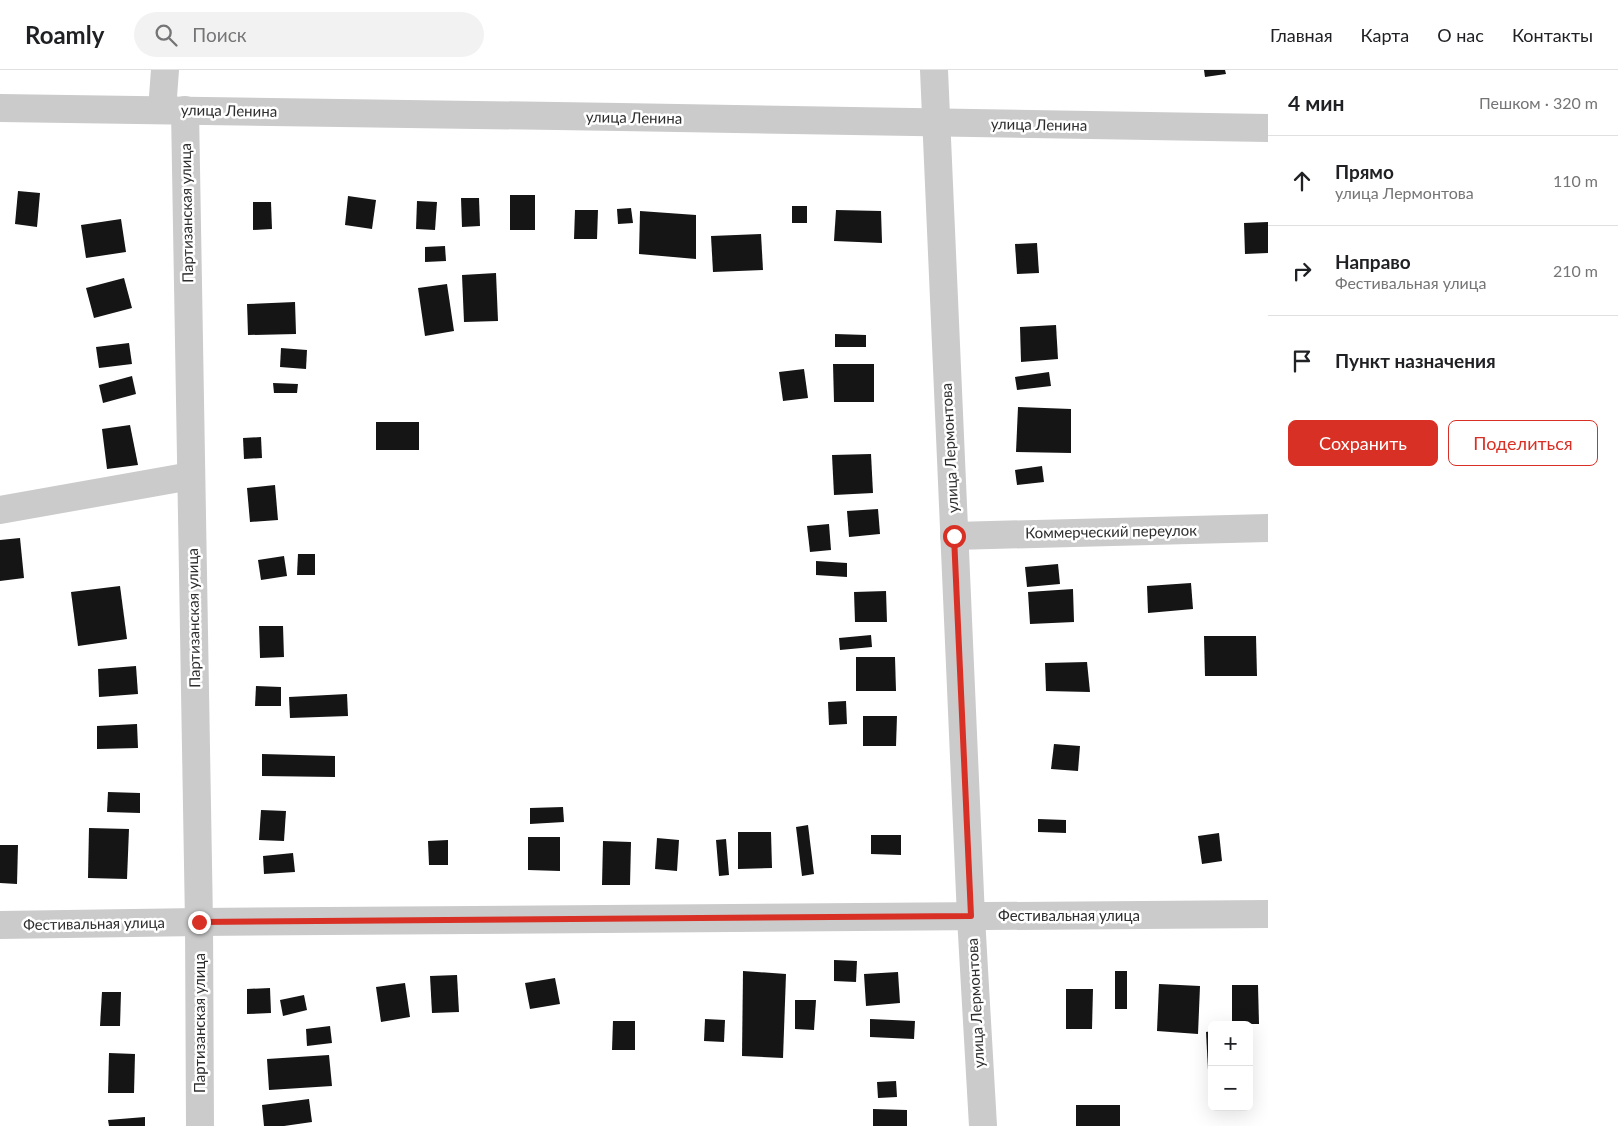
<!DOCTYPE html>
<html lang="ru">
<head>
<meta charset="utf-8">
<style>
	:root { --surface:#fff; --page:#f2f2f2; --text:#202124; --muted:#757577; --line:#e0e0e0; --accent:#d93025 }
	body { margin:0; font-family:Lato,sans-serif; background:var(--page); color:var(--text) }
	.controls { position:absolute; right:15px; bottom:15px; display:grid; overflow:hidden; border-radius:8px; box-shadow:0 5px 20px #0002 }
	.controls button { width:45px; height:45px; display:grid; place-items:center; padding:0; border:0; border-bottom:1px solid var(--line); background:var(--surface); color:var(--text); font:25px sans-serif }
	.stop { position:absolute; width:15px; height:15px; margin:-11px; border:4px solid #d93025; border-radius:50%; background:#fff }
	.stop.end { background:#d93025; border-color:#fff; box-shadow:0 1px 5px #0008 }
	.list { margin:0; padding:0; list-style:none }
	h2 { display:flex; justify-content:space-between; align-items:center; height:65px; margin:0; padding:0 20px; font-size:21px }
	h2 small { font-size:16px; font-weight:400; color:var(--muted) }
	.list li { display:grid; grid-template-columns:32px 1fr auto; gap:15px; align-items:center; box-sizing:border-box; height:90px; padding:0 20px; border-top:1px solid var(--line) }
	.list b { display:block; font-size:19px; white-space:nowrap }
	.list p { margin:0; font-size:16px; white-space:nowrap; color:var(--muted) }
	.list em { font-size:16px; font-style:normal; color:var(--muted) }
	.actions { display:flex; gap:10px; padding:15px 20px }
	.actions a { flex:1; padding:11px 0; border:1px solid var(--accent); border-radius:8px; text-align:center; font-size:18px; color:var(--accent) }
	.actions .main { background:var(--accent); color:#fff }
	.icon { flex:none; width:28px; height:28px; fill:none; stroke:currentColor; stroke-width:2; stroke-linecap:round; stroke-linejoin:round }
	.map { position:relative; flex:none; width:1268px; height:1056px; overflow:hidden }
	header { display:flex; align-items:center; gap:30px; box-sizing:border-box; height:70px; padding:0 25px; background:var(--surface); border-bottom:1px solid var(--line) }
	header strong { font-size:24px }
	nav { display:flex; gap:28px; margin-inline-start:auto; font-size:18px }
	.search { width:350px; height:45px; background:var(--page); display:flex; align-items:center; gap:12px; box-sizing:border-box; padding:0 18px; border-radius:28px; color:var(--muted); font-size:19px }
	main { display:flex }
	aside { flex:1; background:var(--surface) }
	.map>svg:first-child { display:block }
</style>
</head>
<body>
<header>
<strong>Roamly</strong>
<div class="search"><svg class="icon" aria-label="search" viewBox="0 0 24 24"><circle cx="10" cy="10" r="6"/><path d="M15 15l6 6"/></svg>Поиск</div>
<nav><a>Главная</a><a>Карта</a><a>О нас</a><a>Контакты</a></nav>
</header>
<main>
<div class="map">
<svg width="1268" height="1056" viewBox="0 0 1268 1056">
	<rect width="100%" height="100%" fill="#fff"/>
	<!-- building -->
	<g fill="#151515">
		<path d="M1204,0H1225L1226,4L1205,7Z"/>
		<path d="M18,121L40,123L37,157L15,154Z"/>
		<rect x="510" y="125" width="25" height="35"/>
		<path d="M348,126L376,130L372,159L345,155Z"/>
		<path d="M461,128H479L480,156L462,157Z"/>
		<path d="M417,131L437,132L435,160L416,159Z"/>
		<path d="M253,132H271L272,159L253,160Z"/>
		<rect x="792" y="136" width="15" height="17"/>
		<path d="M631,138L633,153L618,154L617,139Z"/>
		<path d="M575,140H598L597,169H574Z"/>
		<path d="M836,140L881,141L882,173L834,171Z"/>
		<path d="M640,141L696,145V189L639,184Z"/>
		<path d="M121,149L126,182L86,188L81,155Z"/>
		<path d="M1268,152V183L1245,184L1244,153Z"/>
		<path d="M761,164L763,200L713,202L711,166Z"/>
		<path d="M1037,173L1039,203L1017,204L1015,174Z"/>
		<path d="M445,176L446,191L425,192V177Z"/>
		<path d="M496,203L498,251L464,252L462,205Z"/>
		<path d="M124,208L132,238L94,248L86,218Z"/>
		<path d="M447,214L454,261L425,266L418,218Z"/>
		<path d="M295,232L296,264L248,265L247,234Z"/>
		<path d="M1056,255L1058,289L1021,292L1020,257Z"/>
		<path d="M835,264L866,265V277H835Z"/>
		<path d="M129,273L132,294L99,298L96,277Z"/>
		<path d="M281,278L307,280L306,299L280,297Z"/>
		<path d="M833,294H874V332H834Z"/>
		<path d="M804,299L808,328L783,331L779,302Z"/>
		<path d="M1049,302L1051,316L1017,320L1015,307Z"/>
		<path d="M132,306L136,324L103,333L99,315Z"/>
		<path d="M273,313L298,314L297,323H274Z"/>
		<path d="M1018,337L1071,339V383L1016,382Z"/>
		<rect x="376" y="352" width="43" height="28"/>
		<path d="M130,355L138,395L107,399L102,359Z"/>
		<path d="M261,367L262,388L244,389L243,368Z"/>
		<path d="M871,384L873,423L834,425L832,385Z"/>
		<path d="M1042,396L1044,412L1017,415L1015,400Z"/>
		<path d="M275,415L278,450L250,452L247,418Z"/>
		<path d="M878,439L880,464L849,467L847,441Z"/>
		<path d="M829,454L831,480L810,482L807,456Z"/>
		<path d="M20,468L24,508L0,511V470Z"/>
		<path d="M298,484H315V505H297Z"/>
		<path d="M284,486L287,506L261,510L258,490Z"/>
		<path d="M816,491L847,493V507L816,505Z"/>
		<path d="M1058,494L1060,514L1027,517L1025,497Z"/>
		<path d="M1191,513L1193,539L1148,543L1147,516Z"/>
		<path d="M120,516L127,569L78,576L71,522Z"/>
		<path d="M1073,519L1074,552L1030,554L1028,522Z"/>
		<path d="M886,521L887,552H855L854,522Z"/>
		<path d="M259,556H283L284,587L260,588Z"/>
		<path d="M871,565L872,577L840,580L839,568Z"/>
		<path d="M1204,566H1256L1257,606H1205Z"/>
		<path d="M856,587H895L896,621H856Z"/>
		<path d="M1087,592L1090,622L1046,621L1045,593Z"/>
		<path d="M136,596L138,624L99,627L98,599Z"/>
		<path d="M256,616L281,617V636H255Z"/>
		<path d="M347,624L348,646L290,648L289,627Z"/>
		<path d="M846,631L847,654L829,655L828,632Z"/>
		<path d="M863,646H897L896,676H863Z"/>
		<path d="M137,654L138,678L97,679V656Z"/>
		<path d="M1054,674L1080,676L1078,701L1051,699Z"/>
		<path d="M262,684L335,686V707L262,706Z"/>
		<path d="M108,722L140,723V743L107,742Z"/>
		<path d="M563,737L564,752L530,754V738Z"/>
		<path d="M261,740L286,741L284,771L259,770Z"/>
		<path d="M1038,749L1066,750V763L1038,762Z"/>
		<path d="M808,755L814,804L802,806L796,757Z"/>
		<path d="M89,758L129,759L127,809L88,808Z"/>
		<path d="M738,762H771L772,798L738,799Z"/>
		<path d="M1219,763L1222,791L1202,794L1198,766Z"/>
		<path d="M871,765H901V785L871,784Z"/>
		<path d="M528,767H560V801L528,800Z"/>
		<path d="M657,768L679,770L677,801L655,799Z"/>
		<path d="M726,769L729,805L719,806L716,770Z"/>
		<path d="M448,770V795H429L428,771Z"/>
		<path d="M603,771L631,772L630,815H602Z"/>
		<path d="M0,775H18L17,814L0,813Z"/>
		<path d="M293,783L295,802L264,804L263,786Z"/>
		<path d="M834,890L857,891L856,912L834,911Z"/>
		<path d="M743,901L786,904L783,988L742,986Z"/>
		<rect x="1115" y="901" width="12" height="38"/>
		<path d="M898,902L900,933L866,936L864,904Z"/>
		<path d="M457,905L459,942L432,943L430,906Z"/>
		<path d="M555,908L560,934L530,939L525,913Z"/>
		<path d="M405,913L410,947L381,952L376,917Z"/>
		<path d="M1159,914L1200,916L1198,964L1157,961Z"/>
		<path d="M1232,915H1258L1259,954H1232Z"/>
		<path d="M270,918L271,943L247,944V919Z"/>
		<path d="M1066,919H1093L1092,959H1066Z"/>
		<path d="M102,922H121L120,956H100Z"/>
		<path d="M304,925L307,940L283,946L280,930Z"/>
		<path d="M795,930H816L814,960L795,959Z"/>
		<path d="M705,949L725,950L724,972L704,971Z"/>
		<path d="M870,949L915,951L914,969L870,967Z"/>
		<path d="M613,951H635V980H612Z"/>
		<path d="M330,956L332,973L307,976L306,959Z"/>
		<path d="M1212,961V1000H1208L1206,962Z"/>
		<path d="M109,983L135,984L134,1023H108Z"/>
		<path d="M329,985L332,1016L269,1020L267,989Z"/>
		<path d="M896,1011L897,1027L878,1028L877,1012Z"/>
		<path d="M309,1029L312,1052L284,1056H264L262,1035Z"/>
		<rect x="1076" y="1035" width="44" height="21"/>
		<path d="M873,1039L907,1040V1056H873Z"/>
		<path d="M145,1047V1056H109L108,1050Z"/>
	</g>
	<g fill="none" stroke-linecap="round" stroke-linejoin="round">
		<!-- minor -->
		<g stroke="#cbcbcb" stroke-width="28">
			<path d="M934,0L971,847L983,1056"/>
			<path d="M0,38C423,41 845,53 1268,58"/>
			<path d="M162,40L165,0"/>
			<path d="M185,40L199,852L200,1056"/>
			<path d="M0,440L191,406"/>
			<path d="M954,466L1268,458"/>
			<path d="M0,855L199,852L1268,844"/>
		</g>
	</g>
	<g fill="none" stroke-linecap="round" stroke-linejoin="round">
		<!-- route -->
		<path stroke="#d93025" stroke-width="6" d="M199,852L971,846L954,466"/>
	</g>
	<g text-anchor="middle" stroke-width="5" stroke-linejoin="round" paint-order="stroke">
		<!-- street labels -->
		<g font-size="15" fill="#2e2e2e" stroke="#fff">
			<text transform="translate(229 41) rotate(1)" y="5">улица Ленина</text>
			<text transform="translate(634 48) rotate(1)" y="5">улица Ленина</text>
			<text transform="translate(1039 55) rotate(1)" y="5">улица Ленина</text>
			<text transform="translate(187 143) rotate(-91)" y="5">Партизанская улица</text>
			<text transform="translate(950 378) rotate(-93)" y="5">улица Лермонтова</text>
			<text transform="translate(1111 462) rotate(-1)" y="5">Коммерческий переулок</text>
			<text transform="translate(194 548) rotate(-91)" y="5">Партизанская улица</text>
			<text x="1069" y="851">Фестивальная улица</text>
			<text transform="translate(94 854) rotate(-1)" y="5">Фестивальная улица</text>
			<text transform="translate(976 933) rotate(-93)" y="5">улица Лермонтова</text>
			<text transform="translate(200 953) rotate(-90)" y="5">Партизанская улица</text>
		</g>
	</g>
</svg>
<div class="controls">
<button>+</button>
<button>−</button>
</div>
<div class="stop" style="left:954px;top:466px"></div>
<div class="stop end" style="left:199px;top:852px"></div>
</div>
<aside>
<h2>4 мин<small>Пешком · 320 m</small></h2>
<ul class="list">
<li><svg class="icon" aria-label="ahead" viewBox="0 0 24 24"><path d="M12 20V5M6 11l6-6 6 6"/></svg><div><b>Прямо</b><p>улица Лермонтова</p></div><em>110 m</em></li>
<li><svg class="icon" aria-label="right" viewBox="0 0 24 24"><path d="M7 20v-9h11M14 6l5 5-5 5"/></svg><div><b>Направо</b><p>Фестивальная улица</p></div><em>210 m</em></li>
<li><svg class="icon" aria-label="arrive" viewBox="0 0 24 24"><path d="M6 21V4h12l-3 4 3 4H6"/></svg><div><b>Пункт назначения</b></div></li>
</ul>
<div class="actions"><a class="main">Сохранить</a><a>Поделиться</a></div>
</aside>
</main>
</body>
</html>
